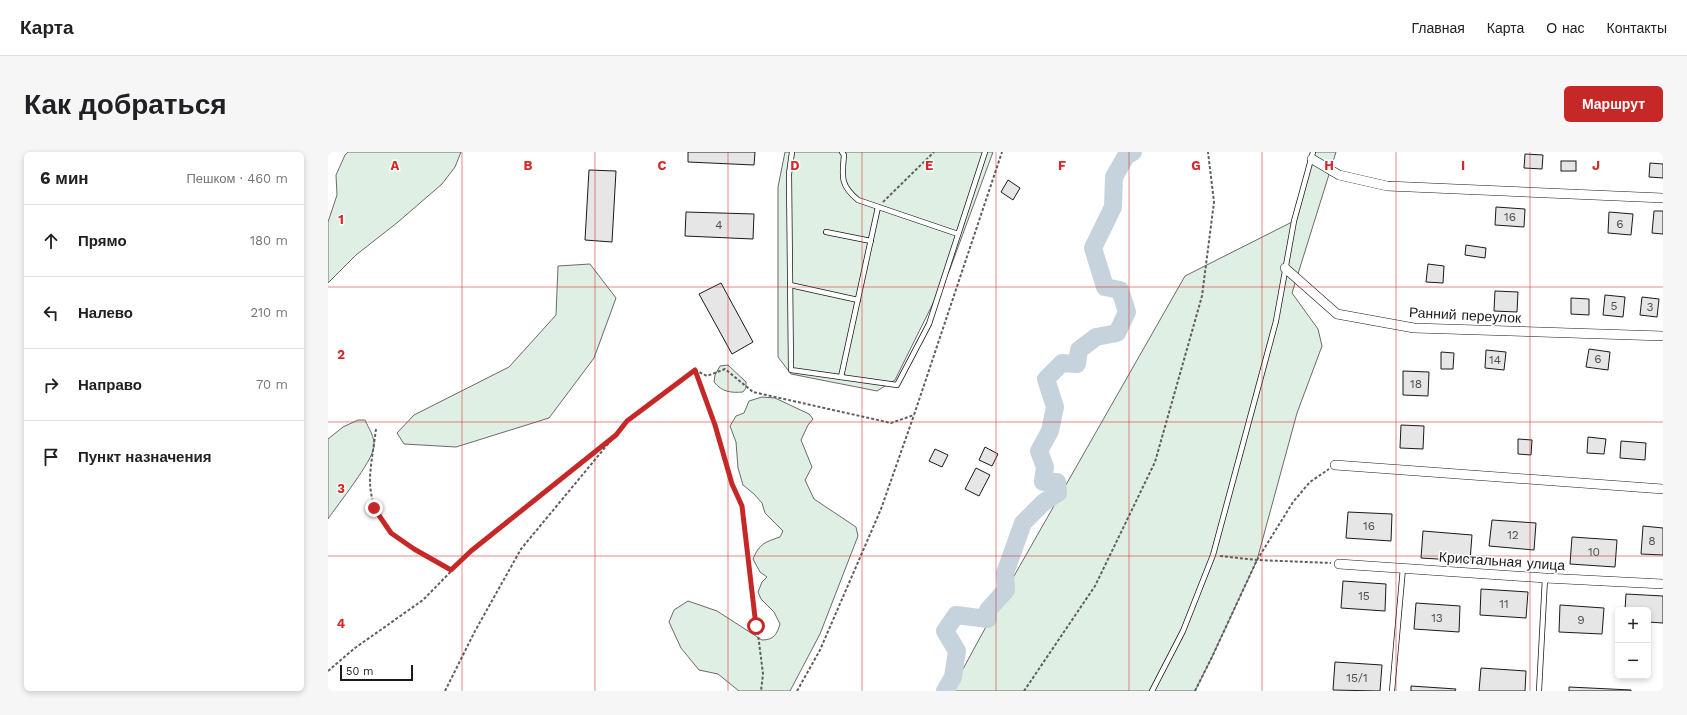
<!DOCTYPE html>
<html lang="ru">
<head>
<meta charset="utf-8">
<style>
	:root { --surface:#fff; --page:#f6f6f6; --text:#202124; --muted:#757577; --line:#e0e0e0; --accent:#c62828 }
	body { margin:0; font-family:"Work Sans",sans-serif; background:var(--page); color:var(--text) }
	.controls { position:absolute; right:12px; bottom:12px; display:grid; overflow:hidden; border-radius:6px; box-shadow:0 2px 6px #0003 }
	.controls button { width:36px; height:36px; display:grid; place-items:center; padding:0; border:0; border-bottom:1px solid var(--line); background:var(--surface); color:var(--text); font:20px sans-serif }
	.scale { position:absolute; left:12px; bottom:10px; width:73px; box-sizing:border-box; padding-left:4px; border:2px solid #1a1a1a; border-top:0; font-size:11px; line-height:14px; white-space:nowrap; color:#1a1a1a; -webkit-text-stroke:3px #fff; paint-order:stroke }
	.stop { position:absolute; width:12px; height:12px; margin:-9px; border:3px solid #c62828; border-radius:50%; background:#fff }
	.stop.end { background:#c62828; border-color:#fff; box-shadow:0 1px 4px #0008 }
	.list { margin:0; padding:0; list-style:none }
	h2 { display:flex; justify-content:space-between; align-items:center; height:52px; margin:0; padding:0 16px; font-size:17px }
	h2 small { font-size:13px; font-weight:400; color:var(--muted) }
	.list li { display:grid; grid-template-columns:26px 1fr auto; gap:12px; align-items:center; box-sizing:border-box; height:72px; padding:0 16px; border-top:1px solid var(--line) }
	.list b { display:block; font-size:15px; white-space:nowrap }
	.list em { font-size:13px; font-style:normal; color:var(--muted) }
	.icon { flex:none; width:22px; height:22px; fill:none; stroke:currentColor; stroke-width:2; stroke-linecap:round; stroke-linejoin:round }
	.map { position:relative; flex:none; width:1335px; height:539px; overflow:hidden; border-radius:6px }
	header { display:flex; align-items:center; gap:24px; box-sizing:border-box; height:56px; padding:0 20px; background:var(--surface); border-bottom:1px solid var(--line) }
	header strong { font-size:19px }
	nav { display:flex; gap:22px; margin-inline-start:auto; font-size:14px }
	.intro { display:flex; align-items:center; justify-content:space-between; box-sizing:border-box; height:96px; padding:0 24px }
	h1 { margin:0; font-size:28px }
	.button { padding:10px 18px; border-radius:6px; background:var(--accent); color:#fff; font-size:14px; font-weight:700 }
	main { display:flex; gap:24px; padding:0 24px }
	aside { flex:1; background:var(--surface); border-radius:6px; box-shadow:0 2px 6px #0003 }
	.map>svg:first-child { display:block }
</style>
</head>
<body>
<header>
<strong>Карта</strong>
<nav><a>Главная</a><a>Карта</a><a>О нас</a><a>Контакты</a></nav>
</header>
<div class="intro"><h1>Как добраться</h1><a class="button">Маршрут</a></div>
<main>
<aside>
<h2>6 мин<small>Пешком · 460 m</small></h2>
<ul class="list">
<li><svg class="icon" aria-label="ahead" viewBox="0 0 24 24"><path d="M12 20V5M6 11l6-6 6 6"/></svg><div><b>Прямо</b></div><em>180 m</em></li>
<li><svg class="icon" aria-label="left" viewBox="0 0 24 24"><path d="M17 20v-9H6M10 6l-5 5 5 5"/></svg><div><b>Налево</b></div><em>210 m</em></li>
<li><svg class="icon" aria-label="right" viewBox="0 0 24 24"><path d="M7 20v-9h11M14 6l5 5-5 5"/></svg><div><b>Направо</b></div><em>70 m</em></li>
<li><svg class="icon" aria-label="arrive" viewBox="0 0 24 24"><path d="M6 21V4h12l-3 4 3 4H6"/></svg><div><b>Пункт назначения</b></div></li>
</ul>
</aside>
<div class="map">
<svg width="1335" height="539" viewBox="0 0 1335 539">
	<rect width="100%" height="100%" fill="#fff"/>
	<!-- green -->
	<g fill="#e0efe3" stroke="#6a6a6a">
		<path d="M20,0H133L127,15L114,32L70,70L28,103L0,131V70L9,43L8,23L17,3Z"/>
		<path d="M457,0H665L622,117L567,228L549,239L463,222L450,205V35Z"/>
		<path d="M985,0H1008L964,141L990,177L994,194L969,261L929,408L884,505L867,539H623L678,438L857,124L966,69Z"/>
		<path d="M262,112L288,146L266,206L221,266L128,295L76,292L69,281L86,263L181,215L228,163L230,114Z"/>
		<path d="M400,213L418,230V236L415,240C403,241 394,240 386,230L387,223L392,214Z"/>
		<path d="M434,245L447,246L481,262L485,267L480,273L473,288L484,315L477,328L486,347L528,375L530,384L492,482L462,539H411L390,522L371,518L353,496L341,470L346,458L360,449L389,459L434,488C446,488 449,482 452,472L446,460L433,447L430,440L434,430L439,425L432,420L425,407C431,392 437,390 452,385L455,379L437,361L434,351L426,342L415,333L410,316L408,290L402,274L408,264L416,261L421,249Z"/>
		<path d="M30,268H37C41,277 47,285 46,295C44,310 10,352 0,367V287L15,275Z"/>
	</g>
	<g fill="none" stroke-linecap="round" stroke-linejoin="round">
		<!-- river -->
		<path stroke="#c6d2dc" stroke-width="18" d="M617,539L625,525L629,499L617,479L628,463L660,467V458L678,438L677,421L695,371L716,350L730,341L729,330H715L717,315L711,299L722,279L727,255L718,227L734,211L749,212L751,198L768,185L789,181L799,160L792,138L777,135L765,96L785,55L786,25L798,4L805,0"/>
	</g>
	<!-- building -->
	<g fill="#e6e6e6" stroke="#1a1a1a">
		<path d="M360,0H427L426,13L360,10Z"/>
		<path d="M1197,2L1215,3L1214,17L1196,16Z"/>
		<rect x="1233" y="9" width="15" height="10"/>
		<path d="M1322,11L1335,12V26L1321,25Z"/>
		<path d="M261,18L288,19L284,90L257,88Z"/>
		<path d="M680,28L692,36L685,48L673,40Z"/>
		<path d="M1168,55L1197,57L1196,75L1167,73Z"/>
		<path d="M1326,59H1335V82L1324,81Z"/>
		<path d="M358,60L426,62L425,87L357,84Z"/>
		<path d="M1281,60L1305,62L1303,83L1280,81Z"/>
		<path d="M1138,93L1158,96L1157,106L1137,103Z"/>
		<path d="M1100,112L1116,114L1115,131L1098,130Z"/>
		<path d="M393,131L425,190L404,202L371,142Z"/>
		<path d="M1167,139L1190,140L1189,160L1166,159Z"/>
		<path d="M1277,143L1297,145L1295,165L1275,163Z"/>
		<path d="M1314,145L1331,147L1329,165L1312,163Z"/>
		<path d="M1243,146L1261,147V163L1243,162Z"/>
		<path d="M1261,197L1282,200L1280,218L1258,215Z"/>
		<path d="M1158,198L1178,200L1176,218L1157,216Z"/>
		<path d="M1113,200L1126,201L1125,217H1113Z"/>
		<path d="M1075,219L1101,220L1100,244L1075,243Z"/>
		<path d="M1073,273L1096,274L1095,297L1072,296Z"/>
		<path d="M1260,285L1278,287L1276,302L1259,301Z"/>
		<path d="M1190,287L1204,288L1203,303L1190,302Z"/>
		<path d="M1293,289L1318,291L1317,308L1292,306Z"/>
		<path d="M657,295L670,302L664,314L651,308Z"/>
		<path d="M607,297L620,303L614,315L601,309Z"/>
		<path d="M648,316L662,323L651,344L637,337Z"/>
		<path d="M1020,360L1064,362L1063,389L1018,386Z"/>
		<path d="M1164,368L1208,371L1206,398L1161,394Z"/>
		<path d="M1315,374L1335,376V403L1313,402Z"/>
		<path d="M1095,379L1144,383L1142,409L1093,406Z"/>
		<path d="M1244,385L1289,388L1287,415L1242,412Z"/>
		<path d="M1015,429L1058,432L1057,459L1013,456Z"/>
		<path d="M1153,437L1200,440L1198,466L1152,463Z"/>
		<path d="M1298,442L1335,444V471L1320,470V458H1297Z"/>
		<path d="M1088,451L1132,454L1131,480L1086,477Z"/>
		<path d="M1232,453L1276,456L1274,482L1231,480Z"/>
		<path d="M1007,510L1054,513L1052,539L1005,538Z"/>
		<path d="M1153,516L1198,519L1197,539H1151Z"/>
		<path d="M1083,534L1128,537L1127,539H1083Z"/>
		<path d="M1241,535L1303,538V539H1241Z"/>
	</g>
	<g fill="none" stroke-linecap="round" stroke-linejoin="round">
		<defs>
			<g id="lane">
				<path d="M464,0L461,22L463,218L569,233L601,172L657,0"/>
				<path d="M514,0L516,3C514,25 512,33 530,48L630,82"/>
				<path d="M498,80L543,89"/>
				<path d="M462,133L530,148"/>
				<path d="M513,225L550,55"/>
				<path d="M824,539L855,479L885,403L948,169L966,69L985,0"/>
				<path d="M1064,539L1075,416"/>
				<path d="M1211,539L1217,426"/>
			</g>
			<g id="street">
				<path d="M984,7L1011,23L1059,34L1335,46"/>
				<path d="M957,116L1009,162L1086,176L1335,184"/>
				<path d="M1007,313L1335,337"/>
				<path d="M1011,412L1217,426L1335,432"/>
			</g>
		</defs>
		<!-- lane casing -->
		<use href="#lane" stroke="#1a1a1a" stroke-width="6"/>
		<!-- street casing -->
		<use href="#street" stroke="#1a1a1a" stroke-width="10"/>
		<!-- path -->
		<g stroke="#5f5f5f" stroke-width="2" stroke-dasharray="3 2" stroke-linecap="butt">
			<path d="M555,50L606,0"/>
			<path d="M367,218L379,224L397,217L425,240L563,271L586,263L674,0"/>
			<path d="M367,219L387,273L404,332L414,355L435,522L433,539"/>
			<path d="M48,277C46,293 43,309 42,325C41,379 83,396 123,418"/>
			<path d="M892,404L929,408L1003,411"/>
			<path d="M0,519L27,496L95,448L143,399L284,286"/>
			<path d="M117,539L147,479L193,397L299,269L367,218"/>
			<path d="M469,539L492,498L553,357L586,263"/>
			<path d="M696,539L767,434L827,310L874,144L886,50L880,0"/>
			<path d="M867,539L884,505L929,408L965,350L982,330L1001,317"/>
		</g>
		<!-- lane -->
		<use href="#lane" stroke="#fff" stroke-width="4.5"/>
		<!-- street -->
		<use href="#street" stroke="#fff" stroke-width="9"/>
	</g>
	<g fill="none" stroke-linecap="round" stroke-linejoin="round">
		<!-- route -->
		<path stroke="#c62828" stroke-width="5" d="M46,356L63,381L86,397L123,418L143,399L288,283L299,269L367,218L387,273L404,332L414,354L428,474"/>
	</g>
	<!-- grid -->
	<path fill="none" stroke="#d62828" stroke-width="1" stroke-opacity="0.55" d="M134,0V539M267,0V539M400,0V539M534,0V539M668,0V539M801,0V539M934,0V539M1068,0V539M1202,0V539M0,135H1335M0,270H1335M0,404H1335"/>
	<g text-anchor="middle" stroke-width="3" stroke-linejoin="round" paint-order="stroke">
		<!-- number labels -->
		<g font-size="12" fill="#4d4d4d">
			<text x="1182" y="69">16</text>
			<text x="1292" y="76">6</text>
			<text x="391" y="77">4</text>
			<text x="1286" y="158">5</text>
			<text x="1322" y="159">3</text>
			<text x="1270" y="211">6</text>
			<text x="1167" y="212">14</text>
			<text x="1088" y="236">18</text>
			<text x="1041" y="378">16</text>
			<text x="1185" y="387">12</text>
			<text x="1324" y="393">8</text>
			<text x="1266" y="404">10</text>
			<text x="1036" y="448">15</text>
			<text x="1176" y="456">11</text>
			<text x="1109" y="470">13</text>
			<text x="1253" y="472">9</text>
			<text x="1029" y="530">15/1</text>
		</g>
		<!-- street labels -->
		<g font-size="14" fill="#1a1a1a" stroke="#fff">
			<text transform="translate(1137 163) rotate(3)" y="5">Ранний переулок</text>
			<text transform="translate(1174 409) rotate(4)" y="5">Кристальная улица</text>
		</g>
	</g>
	<g font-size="13" text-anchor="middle" font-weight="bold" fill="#d62828" stroke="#fff" stroke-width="3" stroke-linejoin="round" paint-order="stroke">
		<text x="67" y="18">A</text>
		<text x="200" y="18">B</text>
		<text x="334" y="18">C</text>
		<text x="467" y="18">D</text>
		<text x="601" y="18">E</text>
		<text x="734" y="18">F</text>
		<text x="868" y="18">G</text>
		<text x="1001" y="18">H</text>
		<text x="1135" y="18">I</text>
		<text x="1268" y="18">J</text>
		<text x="13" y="72">1</text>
		<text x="13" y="207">2</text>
		<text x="13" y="341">3</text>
		<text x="13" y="476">4</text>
	</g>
</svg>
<div class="controls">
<button>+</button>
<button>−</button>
</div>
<div class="scale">50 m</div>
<div class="stop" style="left:428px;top:474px"></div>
<div class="stop end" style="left:46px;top:356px"></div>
</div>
</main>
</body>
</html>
